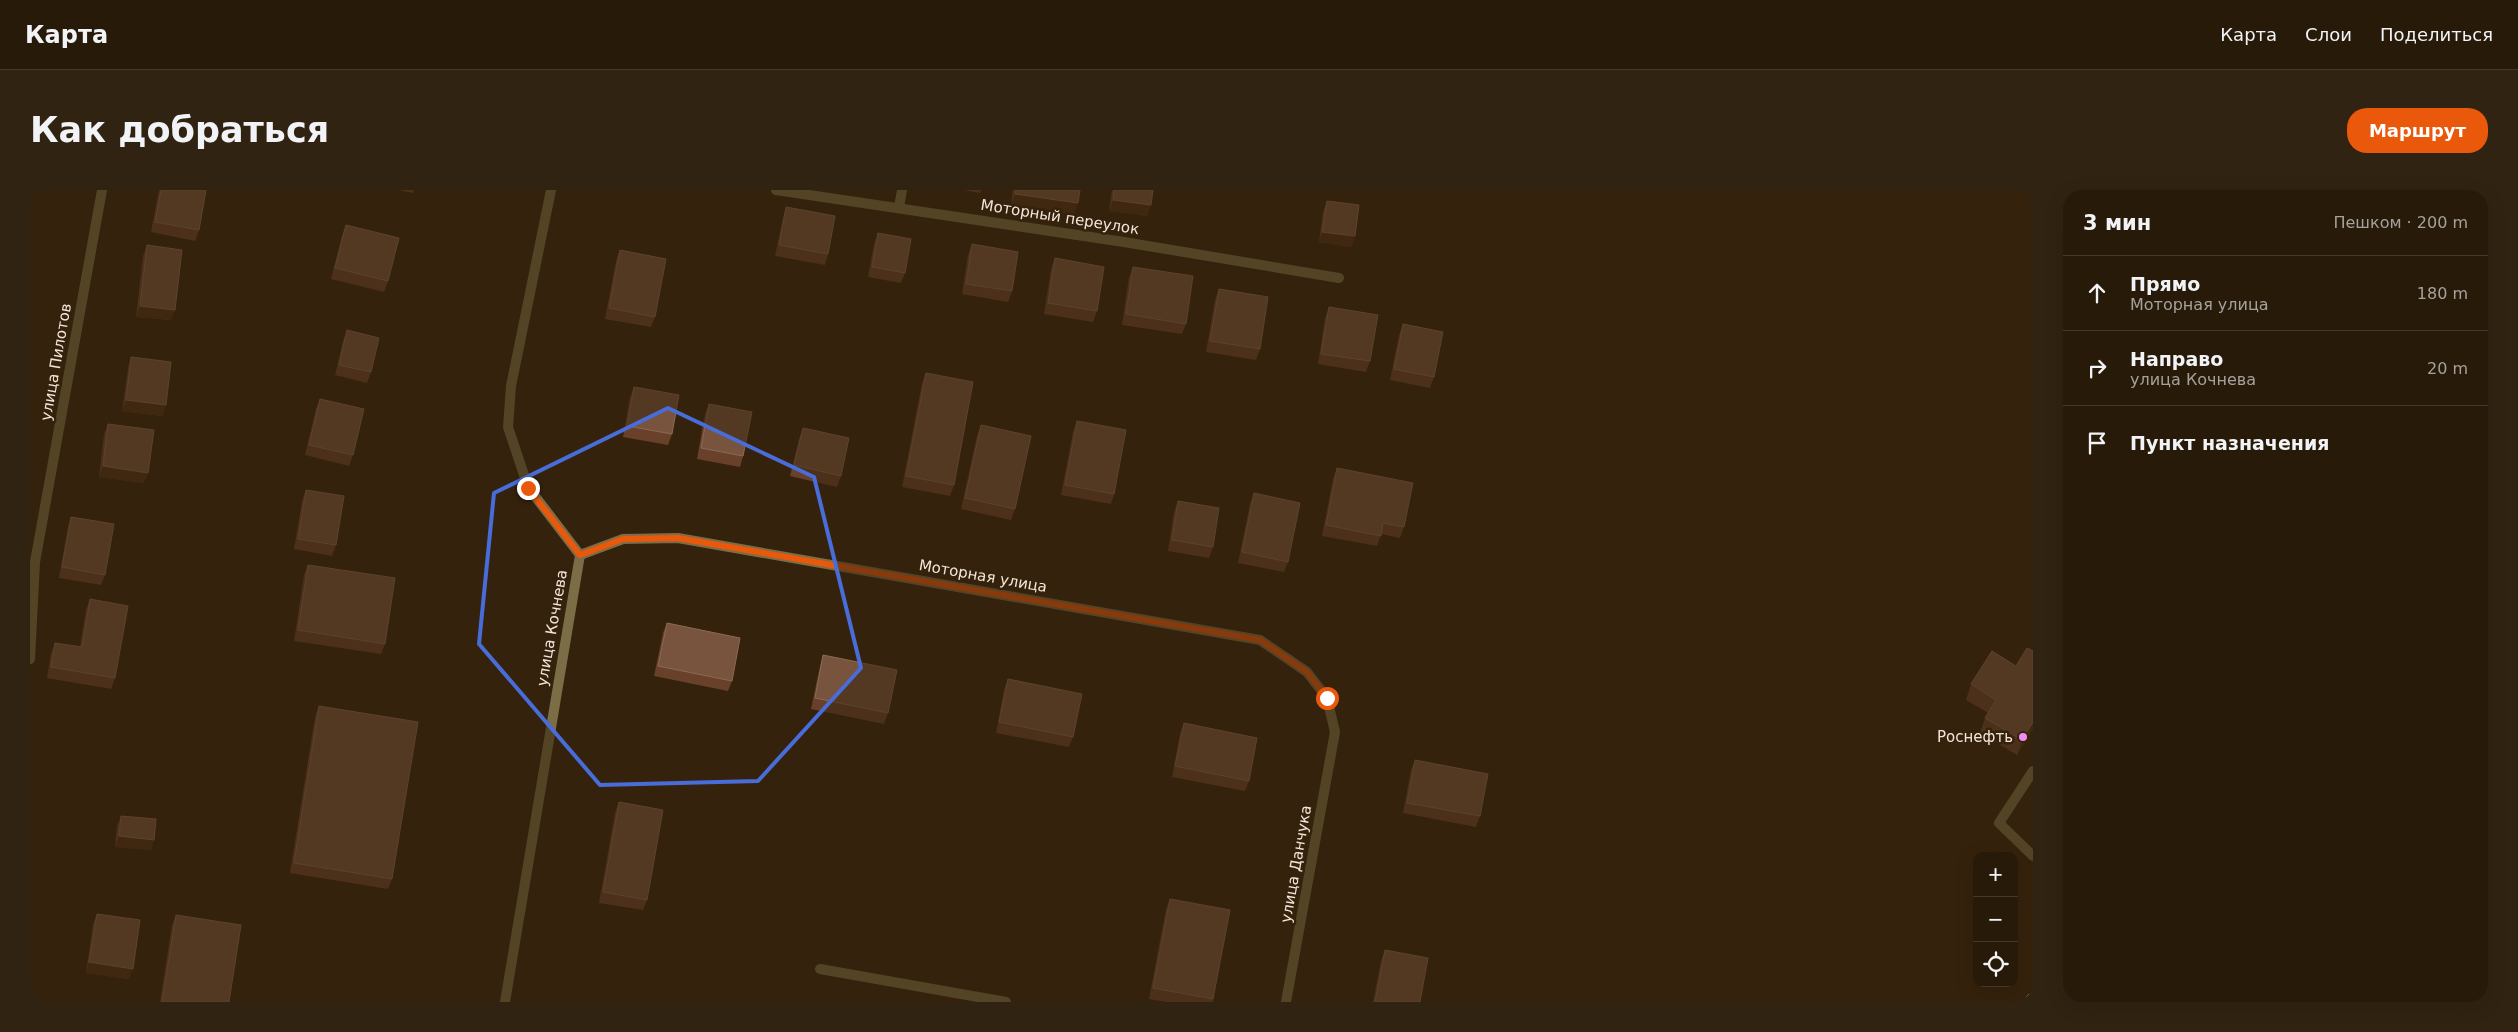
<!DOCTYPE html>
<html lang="ru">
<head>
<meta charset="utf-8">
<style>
	:root { --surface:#281a09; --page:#302312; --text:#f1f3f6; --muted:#a5a19c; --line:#44382a; --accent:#ea580c }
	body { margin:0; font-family:"DejaVu Sans",sans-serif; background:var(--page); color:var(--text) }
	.controls { position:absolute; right:15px; bottom:15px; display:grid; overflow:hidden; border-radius:10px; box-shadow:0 5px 20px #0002 }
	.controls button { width:45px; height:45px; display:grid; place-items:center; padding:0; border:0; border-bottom:1px solid var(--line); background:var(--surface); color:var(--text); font:25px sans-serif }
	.stop { position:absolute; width:15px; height:15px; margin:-11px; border:4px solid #ea580c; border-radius:50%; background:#fff }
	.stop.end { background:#ea580c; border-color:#fff; box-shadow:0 1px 5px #0008 }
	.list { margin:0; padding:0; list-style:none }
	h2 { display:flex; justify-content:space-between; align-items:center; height:65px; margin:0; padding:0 20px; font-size:21px }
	h2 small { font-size:16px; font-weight:400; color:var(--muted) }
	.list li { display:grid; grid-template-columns:32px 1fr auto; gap:15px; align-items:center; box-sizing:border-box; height:75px; padding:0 20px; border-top:1px solid var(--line) }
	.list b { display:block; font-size:19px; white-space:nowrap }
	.list p { margin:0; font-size:16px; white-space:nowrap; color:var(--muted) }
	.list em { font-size:16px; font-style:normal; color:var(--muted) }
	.icon { flex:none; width:28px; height:28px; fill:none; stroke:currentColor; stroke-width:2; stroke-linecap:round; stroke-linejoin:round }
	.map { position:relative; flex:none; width:2003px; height:812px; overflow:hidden; border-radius:20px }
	header { display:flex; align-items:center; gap:30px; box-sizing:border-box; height:70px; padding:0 25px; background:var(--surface); border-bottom:1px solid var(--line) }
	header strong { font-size:24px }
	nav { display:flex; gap:28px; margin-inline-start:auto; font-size:18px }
	.intro { display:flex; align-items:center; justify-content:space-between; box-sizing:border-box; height:120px; padding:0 30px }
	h1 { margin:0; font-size:35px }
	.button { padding:12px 22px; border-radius:20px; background:var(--accent); color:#fff; font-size:18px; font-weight:700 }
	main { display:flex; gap:30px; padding:0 30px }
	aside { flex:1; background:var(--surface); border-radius:20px; box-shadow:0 5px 20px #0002 }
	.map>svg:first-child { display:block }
</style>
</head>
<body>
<header>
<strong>Карта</strong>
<nav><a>Карта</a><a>Слои</a><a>Поделиться</a></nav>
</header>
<div class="intro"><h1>Как добраться</h1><a class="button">Маршрут</a></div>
<main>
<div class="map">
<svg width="2003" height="812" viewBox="0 0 2003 812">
	<rect width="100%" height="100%" fill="#35220c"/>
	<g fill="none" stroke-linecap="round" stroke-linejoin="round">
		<!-- lane -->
		<g stroke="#7b6d46" stroke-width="10">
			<path d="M2003,581L1969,633L2003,666"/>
			<path d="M790,779L976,812"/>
		</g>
		<!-- street -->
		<g stroke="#7b6d46" stroke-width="10">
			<path d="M746,0L1094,52L1309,88"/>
			<path d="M869,17L872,0"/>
			<path d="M550,365L593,349L648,348L1230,450L1277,482L1297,508L1305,542L1256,812"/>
			<path d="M0,469L5,372L72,0"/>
			<path d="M475,812L550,365L498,297L478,237L481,196L521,0"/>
		</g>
		<!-- highway -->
		<path stroke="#f4d066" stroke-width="15" d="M2002,812L2003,810"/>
	</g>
	<!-- wall -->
	<g fill="#69412a">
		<path d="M129,0H176L169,40L165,51L121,42Z"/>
		<path d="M369,0H384L383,3Z"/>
		<path d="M934,0H951L950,3Z"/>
		<path d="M983,0H1050L1044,24L981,15Z"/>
		<path d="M1082,0H1123L1117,26L1079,21Z"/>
		<path d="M1297,11L1325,46L1321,57L1289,52L1293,22Z"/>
		<path d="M756,17L798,64L795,75L745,66L753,28Z"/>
		<path d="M316,35L358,91L354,102L301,89L312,45Z"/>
		<path d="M848,43L875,83L871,93L838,87L844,54Z"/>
		<path d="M942,54L982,101L978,112L932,104L938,65Z"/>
		<path d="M117,55L141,130L106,127L113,66Z"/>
		<path d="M590,60L625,127L621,137L575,129L586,71Z"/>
		<path d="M1025,68L1067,121L1063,132L1014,124L1021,79Z"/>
		<path d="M1103,77L1156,134L1152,144L1092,135L1099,87Z"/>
		<path d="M1189,99L1230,159L1226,170L1176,162L1185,110Z"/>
		<path d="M1299,117L1340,171L1336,182L1288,174L1295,128Z"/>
		<path d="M1373,134L1404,187L1400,198L1360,190L1369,145Z"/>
		<path d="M317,140L341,182L337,193L305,185L313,151Z"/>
		<path d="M101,167L136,215L132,226L92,221L98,178Z"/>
		<path d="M896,183L924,295L920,306L872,297L892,193Z"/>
		<path d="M604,197L642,244L638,255L593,247L600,207Z"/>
		<path d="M290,209L323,265L319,276L275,265L286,219Z"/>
		<path d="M679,214L713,266L710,277L667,269L675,224Z"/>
		<path d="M1047,231L1084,304L1081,314L1031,305L1043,242Z"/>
		<path d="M78,234L114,293L69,287L74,244Z"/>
		<path d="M951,235L985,319L981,330L931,319L947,246Z"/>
		<path d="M773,238L811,286L807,297L760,286L769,249Z"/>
		<path d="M1307,278L1374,337L1370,348L1351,344L1347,356L1292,346L1303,289Z"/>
		<path d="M276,300L306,355L302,366L264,359L272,311Z"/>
		<path d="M1224,303L1258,372L1254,382L1208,373L1220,314Z"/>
		<path d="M1148,311L1183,357L1179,368L1138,361L1144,322Z"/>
		<path d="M41,327L75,385L71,395L29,388L38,337Z"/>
		<path d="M278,375L355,454L351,464L264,451L274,385Z"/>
		<path d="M60,409L85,488L81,499L17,488L21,463L25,453L50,457L56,420Z"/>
		<path d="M637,433L702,491L698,501L624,486L633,443Z"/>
		<path d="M1962,461L2003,539L1987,565L1950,543L1955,528L1958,523L1936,510L1941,494Z"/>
		<path d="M793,465L858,523L854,534L781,519L790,476Z"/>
		<path d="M978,489L1043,547L1039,557L966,543L974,500Z"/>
		<path d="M289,516L362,689L358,699L260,683L285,527Z"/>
		<path d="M1154,533L1219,591L1215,601L1142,587L1150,544Z"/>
		<path d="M1385,570L1450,626L1446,637L1373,623L1381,580Z"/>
		<path d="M589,612L617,710L613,720L569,713L585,623Z"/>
		<path d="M91,626L121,660L85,657L87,636Z"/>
		<path d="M1140,709L1183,809V812H1137L1119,809L1136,719Z"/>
		<path d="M67,724L99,789L56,783L63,734Z"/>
		<path d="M146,725L199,812H130L142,735Z"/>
		<path d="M1355,760L1390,812H1343L1351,771Z"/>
	</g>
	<!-- shaded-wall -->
	<g fill="#4e2d16">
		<path d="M985,4L1048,13L1044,24L981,15Z"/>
		<path d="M1083,10L1121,15L1117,26L1079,21Z"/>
		<path d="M1292,42L1325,46L1321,57L1289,52Z"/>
		<path d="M110,116L145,120L141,130L106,127Z"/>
		<path d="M96,210L136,215L132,226L92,221Z"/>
		<path d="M73,276L118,283L114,293L69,287Z"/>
		<path d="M2003,532V539L1987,565L1992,550Z"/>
		<path d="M89,646L124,650L121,660L85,657Z"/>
		<path d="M59,772L103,779L99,789L56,783Z"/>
	</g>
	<!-- building -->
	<g fill="#78533d" stroke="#8b6a55">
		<path d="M131,0H176L169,40L125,32Z"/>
		<path d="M986,0H1050L1048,13L985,4Z"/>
		<path d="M1084,0H1123L1121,15L1083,10Z"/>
		<path d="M1297,11L1329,15L1325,46L1292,42Z"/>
		<path d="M756,17L805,26L798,64L749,55Z"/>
		<path d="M316,35L369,48L358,91L305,78Z"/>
		<path d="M848,43L881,49L875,83L842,77Z"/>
		<path d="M942,54L988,62L982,101L936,94Z"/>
		<path d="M117,55L152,60L145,120L110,116Z"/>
		<path d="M590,60L636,69L625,127L579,118Z"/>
		<path d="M1025,68L1074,77L1067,121L1018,113Z"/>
		<path d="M1103,77L1163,86L1156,134L1096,124Z"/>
		<path d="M1189,99L1238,107L1230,159L1180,151Z"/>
		<path d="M1299,117L1348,125L1340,171L1291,164Z"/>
		<path d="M1373,134L1413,142L1404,187L1364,179Z"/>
		<path d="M317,140L349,148L341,182L309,175Z"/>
		<path d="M101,167L141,172L136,215L96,210Z"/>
		<path d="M896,183L943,192L924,295L876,286Z"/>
		<path d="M604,197L649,205L642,244L597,236Z"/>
		<path d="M290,209L334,219L323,265L279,255Z"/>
		<path d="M679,214L722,222L713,266L671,258Z"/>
		<path d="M1047,231L1096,240L1084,304L1035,295Z"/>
		<path d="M78,234L124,240L118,283L73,276Z"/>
		<path d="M951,235L1001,246L985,319L935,308Z"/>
		<path d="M773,238L819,248L811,286L764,275Z"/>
		<path d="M1307,278L1383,293L1374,337L1353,333L1351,346L1296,335Z"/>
		<path d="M276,300L314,306L306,355L268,349Z"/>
		<path d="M1224,303L1270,313L1258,372L1212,362Z"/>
		<path d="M1148,311L1189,318L1183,357L1142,350Z"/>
		<path d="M41,327L84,334L75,385L32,377Z"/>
		<path d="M278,375L365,388L355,454L268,440Z"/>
		<path d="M60,409L98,416L85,488L21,477L25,453L52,457Z"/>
		<path d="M637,433L710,448L702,491L628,476Z"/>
		<path d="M1997,458L2003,461V532L1992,550L1955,528L1966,510L1941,494L1962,461L1986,476Z"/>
		<path d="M793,465L867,480L858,523L785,508Z"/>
		<path d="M978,489L1052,504L1043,547L969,532Z"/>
		<path d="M289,516L388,532L362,689L264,673Z"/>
		<path d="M1154,533L1227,548L1219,591L1145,576Z"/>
		<path d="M1385,570L1458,584L1450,626L1377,613Z"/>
		<path d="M589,612L633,620L617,710L573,702Z"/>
		<path d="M91,626L126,629L124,650L89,646Z"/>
		<path d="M1140,709L1200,720L1183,809L1123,798Z"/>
		<path d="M67,724L110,730L103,779L59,772Z"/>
		<path d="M146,725L211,735L199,812H132Z"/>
		<path d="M1355,760L1398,768L1390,812H1345Z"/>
	</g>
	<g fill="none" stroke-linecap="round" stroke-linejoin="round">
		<!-- route -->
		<path stroke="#ea580c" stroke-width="6" d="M498,298L550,365L593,349L648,348L1230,450L1277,482L1297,508"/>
	</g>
	<!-- marked area -->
	<path d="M0 0H2003V812H0ZM638,218L784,287L831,478L728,591L570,595L449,454L464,303Z" fill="#35220c" fill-opacity=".55" fill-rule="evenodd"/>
	<path fill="none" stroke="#486cd8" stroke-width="4" stroke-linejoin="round" d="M638,218L784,287L831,478L728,591L570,595L449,454L464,303Z"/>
	<!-- markers -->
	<circle fill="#f08bf6" stroke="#35220c" stroke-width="2" cx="1993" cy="547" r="5"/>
	<g text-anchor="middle" stroke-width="5" stroke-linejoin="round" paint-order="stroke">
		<!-- street labels -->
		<g font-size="15" fill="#f3e6d9" stroke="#35220c">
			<text transform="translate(1030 27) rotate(9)" y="5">Моторный переулок</text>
			<text transform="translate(26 172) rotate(-80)" y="5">улица Пилотов</text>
			<text transform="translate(953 386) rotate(10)" y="5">Моторная улица</text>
			<text transform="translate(522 438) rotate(-80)" y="5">улица Кочнева</text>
			<text transform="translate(1266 674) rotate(-80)" y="5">улица Данчука</text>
		</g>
		<!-- poi labels -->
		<g font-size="15" fill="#f3e6d9" stroke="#35220c" text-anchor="end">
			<text x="1983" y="552">Роснефть</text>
		</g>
	</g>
</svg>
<div class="controls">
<button>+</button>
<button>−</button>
<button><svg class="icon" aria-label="locate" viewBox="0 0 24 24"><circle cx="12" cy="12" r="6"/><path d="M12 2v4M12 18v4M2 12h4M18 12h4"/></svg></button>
</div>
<div class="stop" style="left:1297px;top:508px"></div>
<div class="stop end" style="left:498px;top:298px"></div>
</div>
<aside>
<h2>3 мин<small>Пешком · 200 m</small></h2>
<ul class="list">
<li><svg class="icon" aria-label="ahead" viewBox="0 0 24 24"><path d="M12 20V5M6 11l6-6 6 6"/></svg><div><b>Прямо</b><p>Моторная улица</p></div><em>180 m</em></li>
<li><svg class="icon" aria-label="right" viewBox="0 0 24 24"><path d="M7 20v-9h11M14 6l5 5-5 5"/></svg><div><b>Направо</b><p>улица Кочнева</p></div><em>20 m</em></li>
<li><svg class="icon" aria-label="arrive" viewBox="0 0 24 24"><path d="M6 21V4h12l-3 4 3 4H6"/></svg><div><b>Пункт назначения</b></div></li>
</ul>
</aside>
</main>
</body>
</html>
